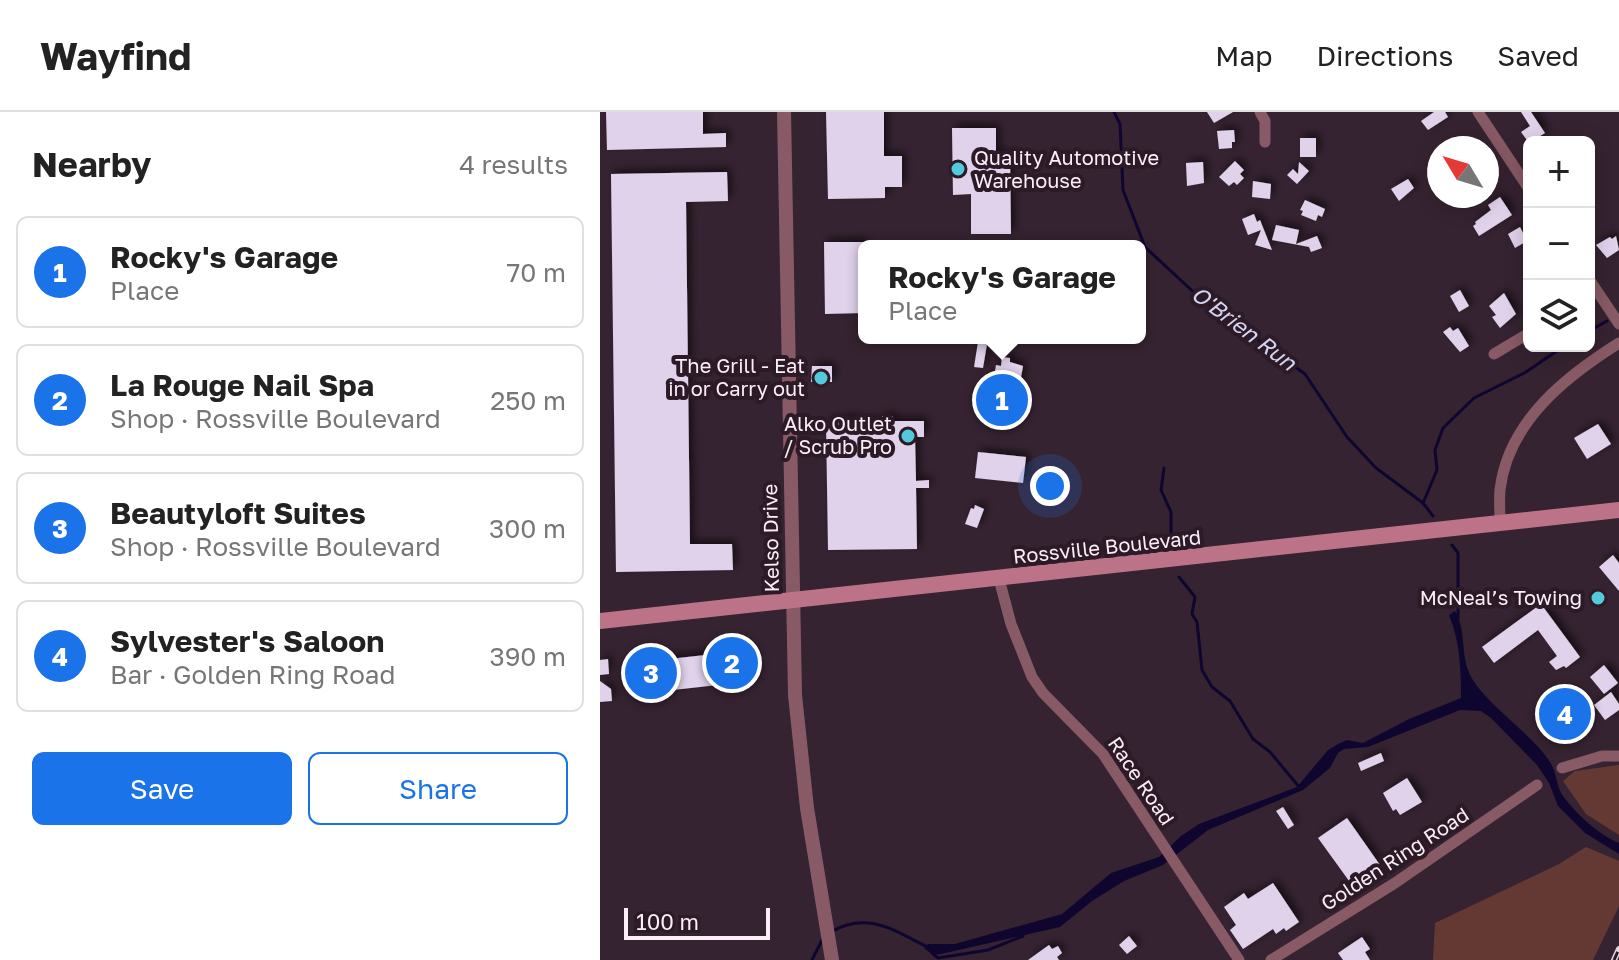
<!DOCTYPE html>
<html lang="en">
<head>
<meta charset="utf-8">
<style>
	:root { --surface:#fff; --page:#f6f6f6; --text:#222; --muted:#767676; --line:#e0e0e0; --accent:#1a73e8 }
	body { margin:0; font-family:"Golos Text",sans-serif; background:var(--page); color:var(--text) }
	.controls { position:absolute; right:24px; top:24px; display:grid; overflow:hidden; border-radius:12px; box-shadow:0 4px 20px #0003 }
	.controls button { width:72px; height:72px; display:grid; place-items:center; padding:0; border:0; border-bottom:2px solid var(--line); background:var(--surface); color:var(--text); font:40px sans-serif }
	.compass { position:absolute; left:827px; top:24px; width:72px; height:72px; border-radius:50%; background:var(--surface); box-shadow:0 4px 20px #0003; rotate:308deg }
	.scale { position:absolute; left:24px; bottom:20px; width:146px; box-sizing:border-box; padding-left:8px; border:4px solid #fbeef7; border-top:0; font-size:22px; line-height:28px; white-space:nowrap; color:#fbeef7; -webkit-text-stroke:6px #2c1a27; paint-order:stroke }
	.you { position:absolute; left:450px; top:374px; width:28px; height:28px; margin:-20px; border:6px solid #fff; border-radius:50%; background:#1a73e8; box-shadow:0 0 0 12px #1a73e833 }
	.badge { display:grid; place-items:center; width:52px; height:52px; border-radius:50%; background:var(--accent); color:#fff; font-size:26px; font-weight:700 }
	.pin { position:absolute; translate:-50% -50%; border:4px solid #fff; box-shadow:0 2px 8px #0006 }
	.popup { position:absolute; left:258px; top:128px; width:288px; height:104px; box-sizing:border-box; display:grid; place-content:center; border-radius:12px; background:var(--surface); filter:drop-shadow(0 2px 6px #0005); font-size:26px; white-space:nowrap; color:var(--muted) }
	.popup b { font-size:30px; color:var(--text) }
	.popup::after { content:''; position:absolute; left:50%; top:100%; margin-left:-16px; border:16px solid transparent; border-top-color:var(--surface) }
	.list { margin:0; padding:0; list-style:none }
	h2 { display:flex; justify-content:space-between; align-items:center; height:104px; margin:0; padding:0 32px; font-size:34px }
	h2 small { font-size:26px; font-weight:400; color:var(--muted) }
	.list li { display:grid; grid-template-columns:52px 1fr auto; gap:24px; align-items:center; box-sizing:border-box; height:112px; margin:0 16px 16px; padding:0 16px; border:2px solid var(--line); border-radius:12px }
	.list b { display:block; font-size:30px; white-space:nowrap }
	.list p { margin:0; font-size:26px; white-space:nowrap; color:var(--muted) }
	.list em { font-size:26px; font-style:normal; color:var(--muted) }
	.actions { display:flex; gap:16px; padding:24px 32px }
	.actions a { flex:1; padding:18px 0; border:2px solid var(--accent); border-radius:12px; text-align:center; font-size:28px; color:var(--accent) }
	.actions .main { background:var(--accent); color:#fff }
	.icon { flex:none; width:44px; height:44px; fill:none; stroke:currentColor; stroke-width:2; stroke-linecap:round; stroke-linejoin:round }
	.map { position:relative; flex:none; width:1019px; height:848px; overflow:hidden }
	header { display:flex; align-items:center; gap:48px; box-sizing:border-box; height:112px; padding:0 40px; background:var(--surface); border-bottom:2px solid var(--line) }
	header strong { font-size:38px }
	nav { display:flex; gap:44px; margin-inline-start:auto; font-size:28px }
	main { display:flex }
	aside { flex:1; background:var(--surface) }
	.map>svg:first-child { display:block }
</style>
</head>
<body>
<header>
<strong>Wayfind</strong>
<nav><a>Map</a><a>Directions</a><a>Saved</a></nav>
</header>
<main>
<aside>
<h2>Nearby<small>4 results</small></h2>
<ul class="list">
<li><span class="badge">1</span><div><b>Rocky's Garage</b><p>Place</p></div><em>70 m</em></li>
<li><span class="badge">2</span><div><b>La Rouge Nail Spa</b><p>Shop · Rossville Boulevard</p></div><em>250 m</em></li>
<li><span class="badge">3</span><div><b>Beautyloft Suites</b><p>Shop · Rossville Boulevard</p></div><em>300 m</em></li>
<li><span class="badge">4</span><div><b>Sylvester's Saloon</b><p>Bar · Golden Ring Road</p></div><em>390 m</em></li>
</ul>
<div class="actions"><a class="main">Save</a><a>Share</a></div>
</aside>
<div class="map">
<svg width="1019" height="848" viewBox="0 0 1019 848">
	<defs>
		<filter id="shadow"><feDropShadow dx="4" dy="-4" stdDeviation="4" flood-color="#0009"/></filter>
	</defs>
	<rect width="100%" height="100%" fill="#362331"/>
	<!-- green -->
	<g fill="#653933">
		<path d="M1019,653V723L986,702L963,669L975,659Z"/>
		<path d="M986,735L1019,749V794L993,848H833L835,811L959,752Z"/>
	</g>
	<!-- water -->
	<path fill="#0f0630" d="M855,499C866,518 861,539 868,558C877,586 932,621 950,650C957,660 956,675 963,684C977,703 998,722 1019,731V742L985,721L958,694L949,671L937,653L891,606L881,599L860,598L768,635L744,637L738,641L730,656L703,678L608,718L563,753L524,769L492,789L460,815L341,842L333,843L324,836L328,832H355L462,802L511,761L559,745L581,724L599,712L697,675L728,638L738,632L747,628L763,631L809,607L861,586C861,556 860,530 849,503Z"/>
	<g fill="none" stroke-linecap="round" stroke-linejoin="round">
		<!-- stream -->
		<g stroke="#0f0630" stroke-width="3">
			<path d="M514,0L520,12L523,78L545,135L601,187L705,262L747,325L776,356L823,391L833,404"/>
			<path d="M989,219L1007,209"/>
			<path d="M564,356L561,378L571,400V433"/>
			<path d="M823,391L837,358L835,338L843,316L874,286L926,260L964,234"/>
			<path d="M852,433L858,441V507"/>
			<path d="M579,465L595,485L592,502L597,510L602,558L612,575L630,589L653,627L670,640L700,676"/>
			<path d="M231,820C267,799 294,818 327,835"/>
			<path d="M332,841L338,846L388,838L423,824"/>
			<path d="M212,848L224,824"/>
		</g>
	</g>
	<!-- building -->
	<g fill="#e1d2eb" filter="url(#shadow)">
		<path d="M6,0H103V22L126,21V35L7,38Z"/>
		<path d="M226,0H284V44H302V75H285V86L228,87Z"/>
		<path d="M607,0H633L614,11Z"/>
		<path d="M834,0H845L848,5L828,18L821,9Z"/>
		<path d="M921,0H931L945,21L929,31L921,20L930,14Z"/>
		<path d="M352,16H396V42H410L411,122H371V82L353,83Z"/>
		<path d="M634,18L635,30H632V36L619,37L617,19Z"/>
		<rect x="700" y="26" width="16" height="19"/>
		<path d="M635,49L644,58L640,62L644,66L637,73L634,70L629,74L619,65Z"/>
		<path d="M603,50L604,71L587,74L586,51Z"/>
		<path d="M699,50L709,59L697,72L687,63L693,57L698,62Z"/>
		<path d="M127,60L128,89L86,90L90,432H132L133,458L16,460L11,62Z"/>
		<path d="M808,67L814,76L799,89L791,77Z"/>
		<path d="M653,69L671,72L670,87L652,85Z"/>
		<path d="M900,85L912,103L879,124L873,114L876,112L875,110L891,98L888,93Z"/>
		<path d="M705,88L725,97L722,105L718,103L716,109L701,103L703,99L700,98Z"/>
		<path d="M654,102L657,110L660,108L672,138L655,133L661,118L648,123L642,107Z"/>
		<path d="M676,113L699,118L696,132L717,124L722,136L711,140L709,135L672,128Z"/>
		<path d="M920,115L927,129L915,136L908,122Z"/>
		<path d="M1016,124L1019,138L1007,146L996,133L1010,125L1012,127Z"/>
		<path d="M224,130H264V201L225,202Z"/>
		<path d="M860,178L869,194L859,200L850,184Z"/>
		<path d="M904,181L916,202L900,216L892,205L896,203L889,194Z"/>
		<path d="M850,215L853,219L858,216L869,234L860,240L843,220Z"/>
		<path d="M378,230L387,232L383,256L374,255Z"/>
		<path d="M402,245L410,246V250L423,254L420,271H416L410,307L388,304L396,253L401,254Z"/>
		<path d="M212,254H232V270H211Z"/>
		<path d="M282,304H293V309H324V325H315L316,369L329,368V376H316L317,437L228,438L226,310H241V306H256V309H282Z"/>
		<path d="M998,312L1011,332L987,347L974,326Z"/>
		<path d="M378,340L426,345L423,371L375,366Z"/>
		<path d="M375,393L384,397L377,416L365,412L371,396L374,397Z"/>
		<path d="M1013,443L1019,451V479L999,455Z"/>
		<path d="M941,492L980,545L966,556L964,554L956,558L949,550L957,544L938,518L894,551L882,535Z"/>
		<path d="M151,538L154,569L46,581L42,550Z"/>
		<path d="M8,547L9,562L0,563V548Z"/>
		<path d="M1004,553L1018,571L1004,582L990,565Z"/>
		<path d="M0,569L11,577L12,589L0,590Z"/>
		<path d="M969,579L990,604L960,626L939,601Z"/>
		<path d="M1011,580L1019,592V598L1005,608L994,593Z"/>
		<path d="M781,641L784,649L761,659L758,651Z"/>
		<path d="M807,666L822,690L800,703L796,697L793,699L783,681Z"/>
		<path d="M683,695L694,713L688,717L676,699Z"/>
		<path d="M747,706L780,753L752,773L718,726Z"/>
		<path d="M673,771L699,810L686,819L684,816L676,822L673,817L643,837L630,818L636,813L624,795L644,781L648,787Z"/>
		<path d="M529,824L537,834L527,842L519,833Z"/>
		<path d="M762,825L770,837L765,840L770,848H743L738,841Z"/>
		<path d="M449,833L452,837L458,834L462,841L457,845L459,848H428Z"/>
	</g>
	<g fill="none" stroke-linecap="round" stroke-linejoin="round">
		<!-- minor -->
		<g stroke="#885a66" stroke-width="11">
			<path d="M660,0L665,9V30"/>
			<path d="M878,0L929,77"/>
			<path d="M989,167L1019,212"/>
			<path d="M894,242L929,221"/>
			<path d="M900,410C900,400 899,389 900,378C908,310 965,265 1019,231"/>
			<path d="M399,467L411,512L432,565L443,581L503,642L639,848"/>
			<path d="M962,656L1002,644H1019"/>
			<path d="M671,848L795,771L937,673"/>
		</g>
		<!-- tertiary -->
		<path stroke="#885a66" stroke-width="14" d="M184,0L195,583L207,696L232,848"/>
		<!-- secondary -->
		<path stroke="#bc7387" stroke-width="16" d="M0,509L1019,398"/>
		<defs>
			<path id="rail" d="M1014,848L1019,837"/>
		</defs>
		<!-- rail casing -->
		<use href="#rail" stroke="#e2d4de" stroke-width="6"/>
		<!-- rail -->
		<use href="#rail" stroke="#2c1a27" stroke-width="3" stroke-dasharray="9" stroke-linecap="butt"/>
	</g>
	<!-- markers -->
	<g fill="#53cadc" stroke="#2c1a27" stroke-width="3">
		<circle cx="358" cy="57" r="8"/>
		<circle cx="221" cy="266" r="8"/>
		<circle cx="308" cy="324" r="8"/>
		<circle cx="998" cy="486" r="8"/>
	</g>
	<g text-anchor="middle" stroke-width="8" stroke-linejoin="round" paint-order="stroke">
		<!-- poi labels -->
		<g font-size="20" fill="#fbeef7" stroke="#2c1a27" text-anchor="end">
			<text x="374" y="53" text-anchor="start">Quality Automotive<tspan x="374" dy="23">Warehouse</tspan></text>
			<text x="205" y="261">The Grill - Eat<tspan x="205" dy="23">in or Carry out</tspan></text>
			<text x="292" y="319">Alko Outlet<tspan x="292" dy="23">/ Scrub Pro</tspan></text>
			<text x="982" y="493">McNeal’s Towing</text>
		</g>
		<!-- street labels -->
		<g font-size="20" fill="#fbeef7" stroke="#2c1a27">
			<text transform="translate(171 426) rotate(-91)" y="7">Kelso Drive</text>
			<text transform="translate(507 435) rotate(-6)" y="7">Rossville Boulevard</text>
			<text transform="translate(541 669) rotate(56)" y="7">Race Road</text>
			<text transform="translate(795 747) rotate(-33)" y="7">Golden Ring Road</text>
		</g>
		<!-- water labels -->
		<g font-size="22" font-style="italic" fill="#d4d4f3" stroke="#2c1a27">
			<text transform="translate(644 216) rotate(37)" y="8">O'Brien Run</text>
		</g>
	</g>
</svg>
<div class="controls">
<button>+</button>
<button>−</button>
<button><svg class="icon" aria-label="layers" viewBox="0 0 24 24"><path d="M12 4l9 5-9 5-9-5zM3 14l9 5 9-5"/></svg></button>
</div>
<svg class="compass" viewBox="-18 -18 36 36"><path d="M0-13l5 13h-10z" fill="#e53935"/><path d="M0 13l5-13h-10z" fill="#767676"/></svg>
<div class="scale">100 m</div>
<div class="you"></div>
<div class="pin badge" style="left:402px;top:288px">1</div>
<div class="popup"><b>Rocky's Garage</b>Place</div>
<div class="pin badge" style="left:132px;top:551px">2</div>
<div class="pin badge" style="left:51px;top:561px">3</div>
<div class="pin badge" style="left:965px;top:602px">4</div>
</div>
</main>
</body>
</html>
